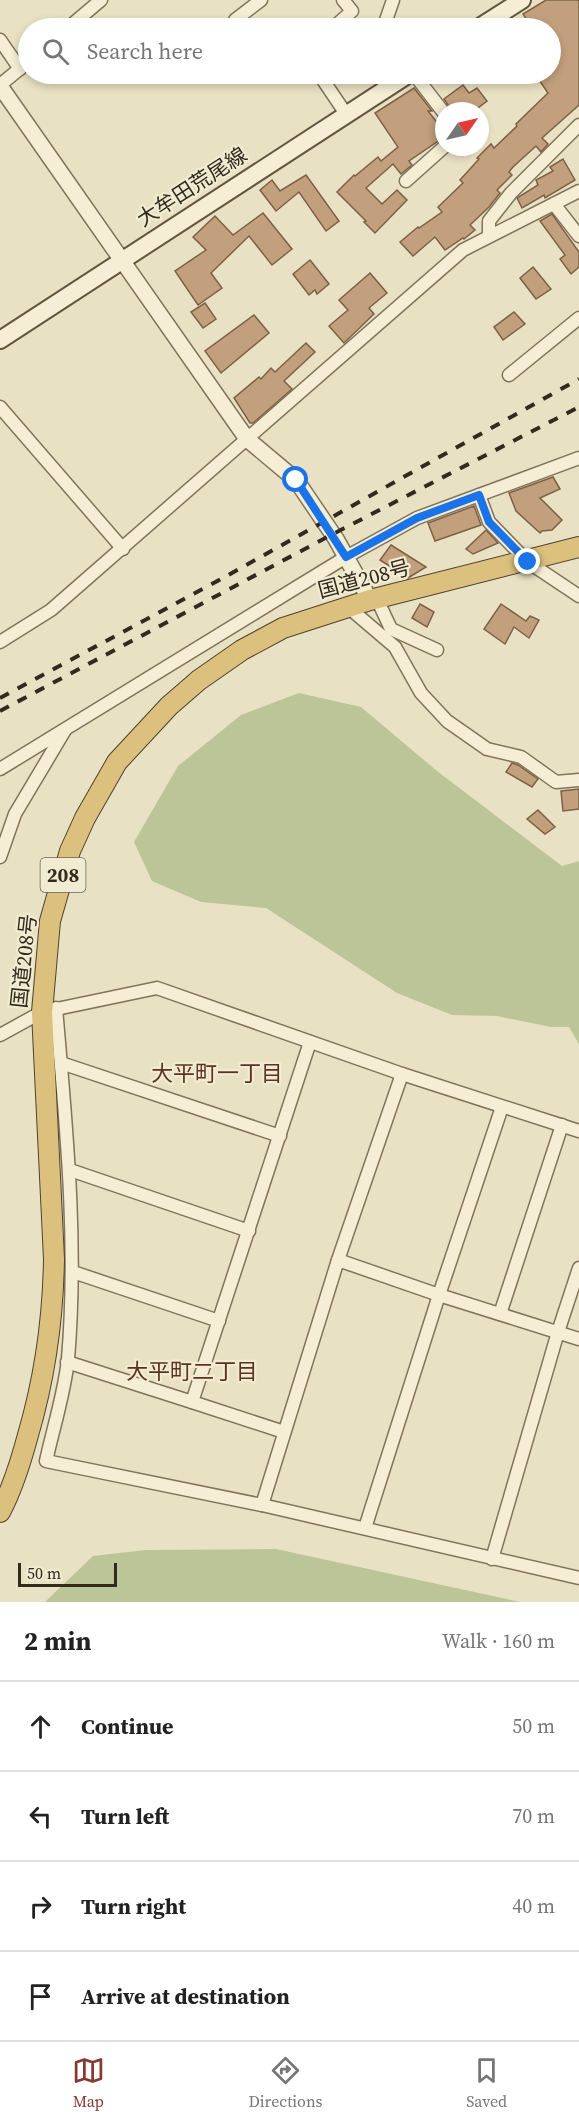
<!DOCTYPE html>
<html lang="en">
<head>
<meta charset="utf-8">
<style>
	:root { --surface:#fff; --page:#f6f6f6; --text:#222; --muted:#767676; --line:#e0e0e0; --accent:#8a3932 }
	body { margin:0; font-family:"Source Serif 4","Noto Sans JP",serif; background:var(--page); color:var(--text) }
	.compass { position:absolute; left:435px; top:102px; width:54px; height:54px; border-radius:50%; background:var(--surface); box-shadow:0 3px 9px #0003; rotate:56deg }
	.scale { position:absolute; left:18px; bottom:15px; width:99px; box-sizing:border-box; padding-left:6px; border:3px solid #332a1e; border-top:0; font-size:16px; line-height:21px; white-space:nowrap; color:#332a1e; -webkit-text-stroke:4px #f1ebd2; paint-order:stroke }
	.stop { position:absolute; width:18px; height:18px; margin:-14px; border:4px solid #1a73e8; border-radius:50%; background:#fff }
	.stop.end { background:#1a73e8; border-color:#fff; box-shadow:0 2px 6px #0008 }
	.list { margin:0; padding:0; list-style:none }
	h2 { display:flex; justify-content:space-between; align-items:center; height:78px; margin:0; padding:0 24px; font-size:26px }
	h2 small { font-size:20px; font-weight:400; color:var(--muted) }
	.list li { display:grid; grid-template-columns:39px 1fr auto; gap:18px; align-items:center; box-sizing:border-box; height:90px; padding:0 24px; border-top:2px solid var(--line) }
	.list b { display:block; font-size:22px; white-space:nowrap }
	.list em { font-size:20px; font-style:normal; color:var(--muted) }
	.icon { flex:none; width:33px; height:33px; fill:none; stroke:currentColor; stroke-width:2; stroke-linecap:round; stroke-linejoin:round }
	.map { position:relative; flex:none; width:579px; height:1602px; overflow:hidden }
	.search { position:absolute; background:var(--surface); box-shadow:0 3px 9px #0003; left:18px; right:18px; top:18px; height:66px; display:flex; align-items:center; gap:15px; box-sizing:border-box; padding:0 21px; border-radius:33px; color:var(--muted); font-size:22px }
	.sheet { height:438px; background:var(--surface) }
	nav { display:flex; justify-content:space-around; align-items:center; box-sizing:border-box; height:84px; border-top:2px solid var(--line); background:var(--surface); font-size:16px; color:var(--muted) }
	nav a { display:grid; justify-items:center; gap:3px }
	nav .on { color:var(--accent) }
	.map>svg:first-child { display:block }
</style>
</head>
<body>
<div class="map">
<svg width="579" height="1602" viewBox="0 0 579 1602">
	<rect width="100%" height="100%" fill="#e9e1c3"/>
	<!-- green -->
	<g fill="#bcc598">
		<path d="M299,693L361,707L437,771L562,866L579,861V1044L569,1027H551L497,1016L452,1015L397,993L266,908L201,902L152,881L134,842L178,766L241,715Z"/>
		<path d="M276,1549L520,1602H45L93,1556L146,1550Z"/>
	</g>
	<!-- building -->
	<g fill="#c3a07d" stroke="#7e6044" stroke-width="1.5">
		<path d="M546,0H579V105L542,138L548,144L541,152L536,146L513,167L509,172L512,175L497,190L500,193L489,207L470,225L475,230L464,239L463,238L445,250L435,237L413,256L400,242L418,227L419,228L442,212L438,207L463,183L460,180L479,159L477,158L491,144L494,148L517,126L516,124L548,93L535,74H550V28H532L523,14Z"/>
		<path d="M463,85L469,93L477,88L487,101L474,111H452L444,99Z"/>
		<path d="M414,88L432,111H428L444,131V137L409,161L412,165L401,174L393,164L366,188L382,204L397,190L407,200L375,233L364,222L366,221L337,192L354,175L355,176L378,157L381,161L398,147L375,113Z"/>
		<path d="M563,159L575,180L545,198L544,195L522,208L517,198L538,185L536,180L553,171L550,167Z"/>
		<path d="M306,175L339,221L326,231L299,192L276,211L260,190L272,180L280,191Z"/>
		<path d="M263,213L292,249L272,265L249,236L211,273L222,288L198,305L175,271L206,250L193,237L215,216L233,235Z"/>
		<path d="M552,214L579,252V267L571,274L560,259L565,255L540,221Z"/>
		<path d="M310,260L329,284L317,294L315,290L309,295L293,274Z"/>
		<path d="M533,267L551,289L536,299L520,278Z"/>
		<path d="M370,273L387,293L369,308L374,314L344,343L329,326L348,310L339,300Z"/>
		<path d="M205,303L216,319L203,328L191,312Z"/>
		<path d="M514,312L525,324L503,340L494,327Z"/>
		<path d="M254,315L269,333L221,373L205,351Z"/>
		<path d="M306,343L315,352L284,381L292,389L253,423H250L234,398L259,377L261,379L271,368L275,372Z"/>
		<path d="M553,477L560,489L540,498L562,520L552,530L542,531L540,533L516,511L509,493Z"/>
		<path d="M474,506L481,525L435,541L428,523Z"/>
		<path d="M486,530L498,543L473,554L466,549Z"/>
		<path d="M391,545L426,567L408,578L380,560Z"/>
		<path d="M420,604L434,612L427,627L412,618Z"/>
		<path d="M501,604L526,621L530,616L539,620L529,638L514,627L505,644L484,629Z"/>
		<path d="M512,763L518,765L538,779L532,787L506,772Z"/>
		<path d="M579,789V809L563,811L561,791Z"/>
		<path d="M538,810L555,827L545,834L527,819Z"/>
	</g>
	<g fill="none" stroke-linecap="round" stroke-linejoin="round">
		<defs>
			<g id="minor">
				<path d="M68,28L101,0"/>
				<path d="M241,28L235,20L261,0"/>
				<path d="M333,28L352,11L343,0"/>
				<path d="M386,28L384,26L393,0"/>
				<path d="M0,40L20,69"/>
				<path d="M273,74H276"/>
				<path d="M319,74L346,114"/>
				<path d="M414,74L444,113"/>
				<path d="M0,85L28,62"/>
				<path d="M406,181L444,147"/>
				<path d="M554,204L579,236"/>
				<path d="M489,236V221L511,193L579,125"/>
				<path d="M509,375L579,318"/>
				<path d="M0,407L123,549"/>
				<path d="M479,495L489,522L528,562L579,596"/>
				<path d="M377,599L391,629L437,650"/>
				<path d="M348,607L395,647L421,693L447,721L487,749L521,757L556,782L579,780"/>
				<path d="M0,642L51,610L463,250L579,191"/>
				<path d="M0,769L346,557L417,518L579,458"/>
				<path d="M0,857L15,814L65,730"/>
				<path d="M56,1008C66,1125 78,1241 68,1359C65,1391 53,1429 46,1461L262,1505L579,1578"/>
				<path d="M0,1035L42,1012L157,988L402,1074L579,1131"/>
				<path d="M61,1063L280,1136"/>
				<path d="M70,1170L249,1231"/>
				<path d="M338,1260L439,1295L579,1339"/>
				<path d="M73,1272L219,1321"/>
				<path d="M500,1314L562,1125"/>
				<path d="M67,1362L192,1402L310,1042"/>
				<path d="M192,1402L284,1432"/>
				<path d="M262,1505L338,1260L402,1074"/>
				<path d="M365,1528L439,1295L502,1107"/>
				<path d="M492,1559L558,1332L579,1268"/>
			</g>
			<path id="tertiary" d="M0,86L247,439L296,480L336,539L370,600"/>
			<g id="secondary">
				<path d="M478,28L522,0"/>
				<path d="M0,340L409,74"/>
			</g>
			<path id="trunk" d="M0,1512C13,1488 21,1461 28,1435C45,1377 53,1320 54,1259L42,1012L50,921L70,851L85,818L117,762L169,706L199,680L242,650L283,628L370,600L579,547"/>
		</defs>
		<!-- minor casing -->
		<use href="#minor" stroke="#81735c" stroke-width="15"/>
		<!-- tertiary casing -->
		<use href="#tertiary" stroke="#81735c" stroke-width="18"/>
		<!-- secondary casing -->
		<use href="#secondary" stroke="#63543f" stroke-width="20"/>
		<!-- trunk casing -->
		<use href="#trunk" stroke="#4f4130" stroke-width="22"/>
		<!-- minor -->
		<use href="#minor" stroke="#f5eed5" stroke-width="12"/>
		<!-- tertiary -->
		<use href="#tertiary" stroke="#f5eed5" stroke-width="15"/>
		<!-- secondary -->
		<use href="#secondary" stroke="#f5eed5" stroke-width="16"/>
		<!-- trunk -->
		<use href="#trunk" stroke="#dcc07e" stroke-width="20"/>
		<!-- rail -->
		<g stroke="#332a1e" stroke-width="4" stroke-dasharray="10 10" stroke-linecap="butt">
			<path d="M0,698L223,578L579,379"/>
			<path d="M0,711L333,534L579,407"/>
		</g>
	</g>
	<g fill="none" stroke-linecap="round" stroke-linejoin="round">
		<!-- route -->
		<path stroke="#1a73e8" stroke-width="8" d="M296,480L346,557L417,518L479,495L489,522L528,562"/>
	</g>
	<g text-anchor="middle" stroke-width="4.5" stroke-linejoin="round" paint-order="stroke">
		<!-- shield labels -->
		<rect fill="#f1ebd2" stroke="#6c6454" stroke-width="1.5" x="40.5" y="858" width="45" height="34" rx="4.5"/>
		<g font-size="20" font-weight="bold" fill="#332a1e">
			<text x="63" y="882">208</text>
		</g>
		<!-- street labels -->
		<g font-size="21" fill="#332a1e" stroke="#f1ebd2">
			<text transform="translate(192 187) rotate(-33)" y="7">大牟田荒尾線</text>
			<text transform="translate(364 579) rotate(-15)" y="7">国道208号</text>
			<text transform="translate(24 961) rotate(-84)" y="7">国道208号</text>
		</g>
		<!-- neighbourhood labels -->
		<g font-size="22" fill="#5b3322" stroke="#f1ebd2">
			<text x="217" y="1081">大平町一丁目</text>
			<text x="192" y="1379">大平町二丁目</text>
		</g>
	</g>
</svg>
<svg class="compass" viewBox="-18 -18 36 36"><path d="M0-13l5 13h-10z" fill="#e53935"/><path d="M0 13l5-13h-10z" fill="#767676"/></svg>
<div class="scale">50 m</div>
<div class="stop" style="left:296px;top:480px"></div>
<div class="stop end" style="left:528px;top:562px"></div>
<div class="search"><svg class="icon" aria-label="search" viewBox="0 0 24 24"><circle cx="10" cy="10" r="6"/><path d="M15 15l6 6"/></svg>Search here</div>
</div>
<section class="sheet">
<h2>2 min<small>Walk · 160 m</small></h2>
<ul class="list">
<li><svg class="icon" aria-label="ahead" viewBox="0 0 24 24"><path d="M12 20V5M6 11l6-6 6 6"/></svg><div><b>Continue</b></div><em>50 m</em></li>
<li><svg class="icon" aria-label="left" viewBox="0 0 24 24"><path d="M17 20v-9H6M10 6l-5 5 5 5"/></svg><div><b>Turn left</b></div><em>70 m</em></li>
<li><svg class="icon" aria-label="right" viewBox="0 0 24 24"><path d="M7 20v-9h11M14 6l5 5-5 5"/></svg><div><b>Turn right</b></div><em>40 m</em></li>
<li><svg class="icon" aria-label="arrive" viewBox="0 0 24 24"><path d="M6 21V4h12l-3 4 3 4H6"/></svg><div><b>Arrive at destination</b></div></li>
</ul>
</section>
<nav>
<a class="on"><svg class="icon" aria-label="map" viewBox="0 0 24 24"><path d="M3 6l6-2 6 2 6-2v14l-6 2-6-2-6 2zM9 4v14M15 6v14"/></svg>Map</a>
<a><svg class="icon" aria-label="directions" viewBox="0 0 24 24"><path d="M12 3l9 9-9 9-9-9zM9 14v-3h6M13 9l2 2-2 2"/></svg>Directions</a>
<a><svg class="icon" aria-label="saved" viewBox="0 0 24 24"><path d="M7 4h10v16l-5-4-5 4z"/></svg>Saved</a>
</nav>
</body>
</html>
